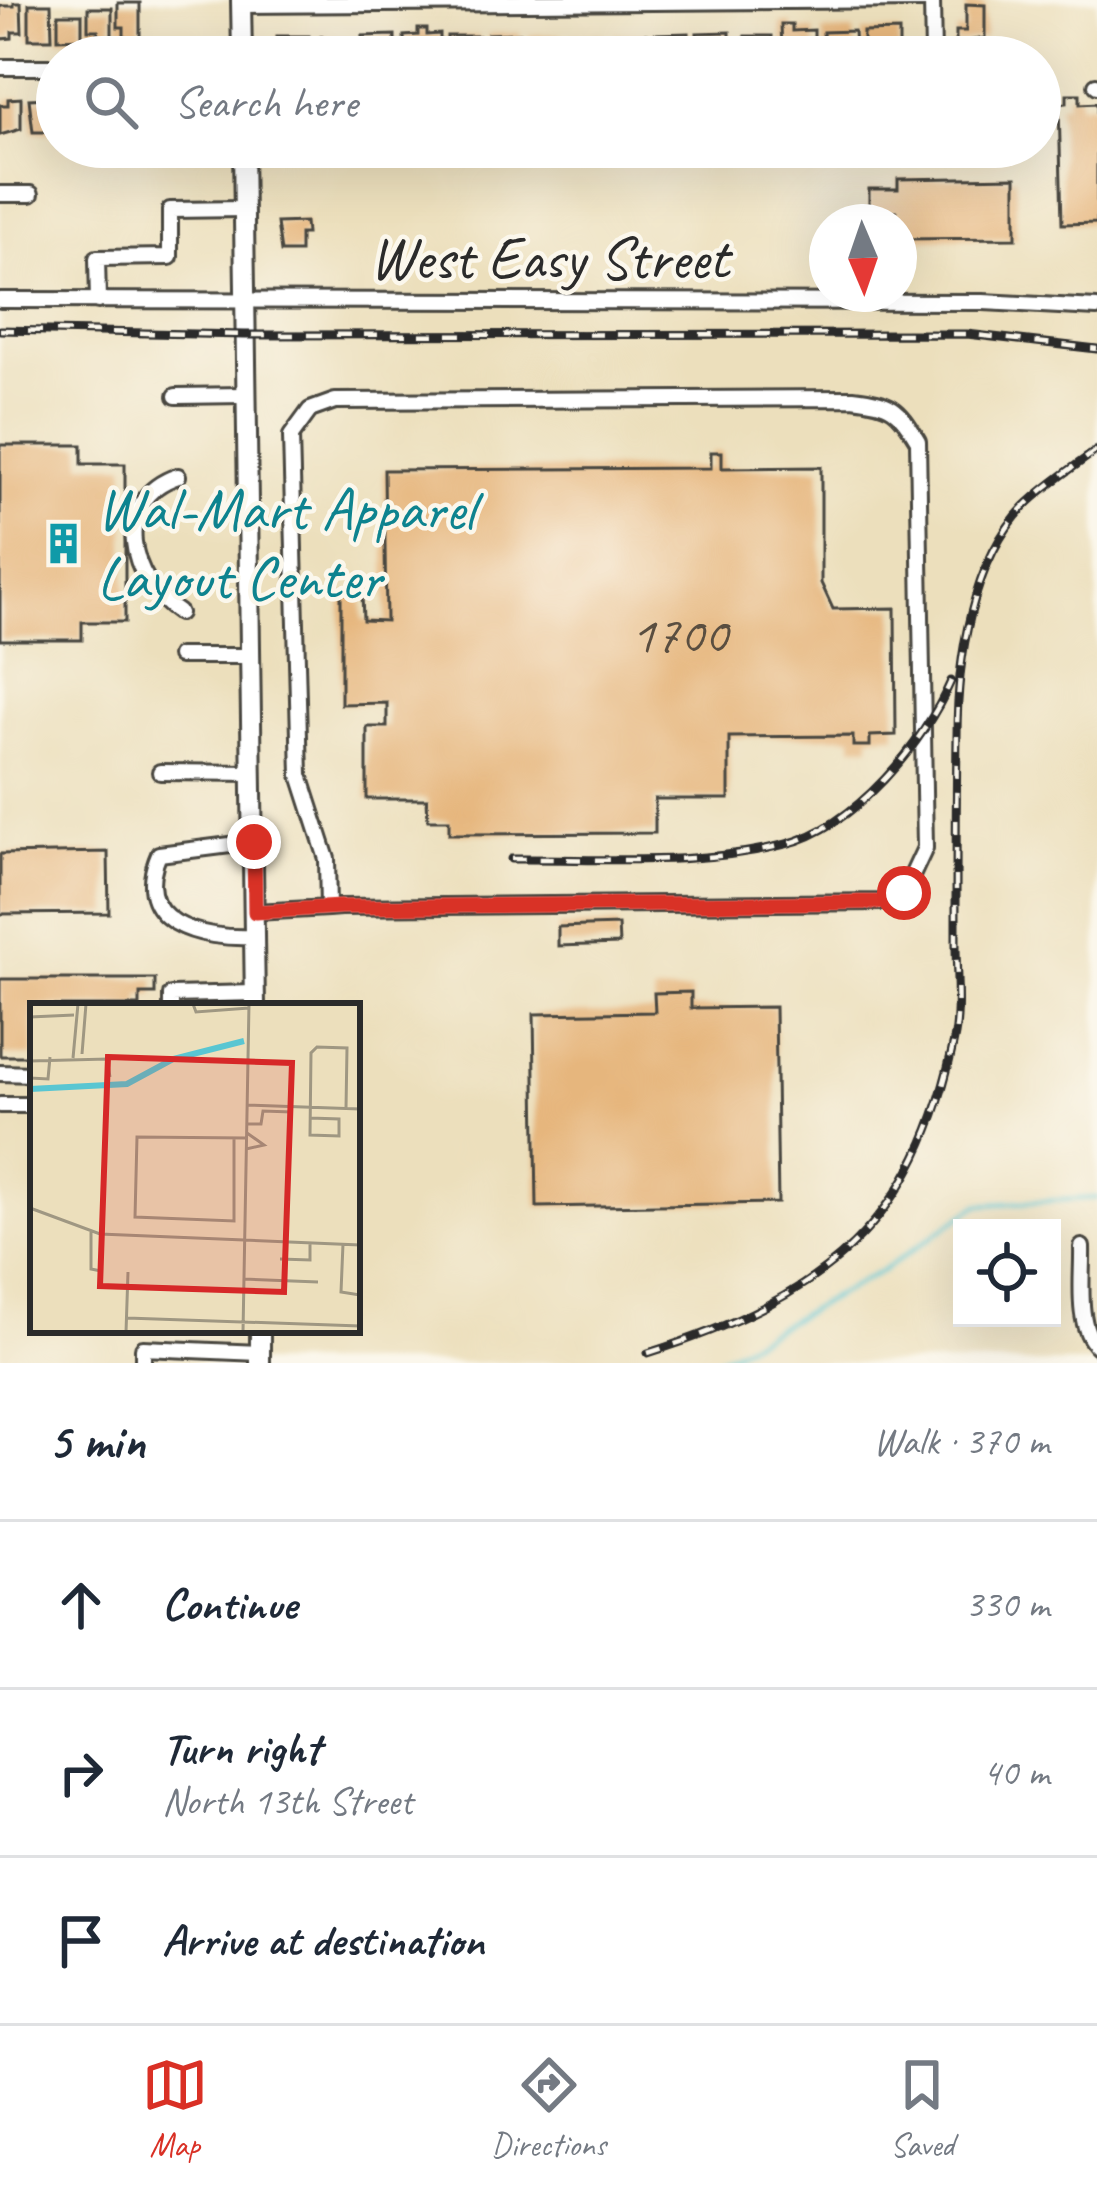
<!DOCTYPE html>
<html lang="en">
<head>
<meta charset="utf-8">
<style>
	:root { --surface:#fff; --page:#f6f6f7; --text:#1f2937; --muted:#747a83; --line:#e0e1e3; --accent:#d93025 }
	body { margin:0; font-family:Caveat,sans-serif; background:var(--page); color:var(--text) }
	.controls { position:absolute; right:36px; bottom:36px; display:grid; overflow:hidden; border-radius:0px; box-shadow:0 12px 48px #0002 }
	.controls button { width:108px; height:108px; display:grid; place-items:center; padding:0; border:0; border-bottom:3px solid var(--line); background:var(--surface); color:var(--text); font:60px sans-serif }
	.compass { position:absolute; left:809px; top:204px; width:108px; height:108px; border-radius:50%; background:var(--surface); box-shadow:0 12px 48px #0002; rotate:178deg }
	.stop { position:absolute; width:36px; height:36px; margin:-27px; border:9px solid #d93025; border-radius:50%; background:#fff }
	.stop.end { background:#d93025; border-color:#fff; box-shadow:0 3px 12px #0008 }
	.list { margin:0; padding:0; list-style:none }
	h2 { display:flex; justify-content:space-between; align-items:center; height:156px; margin:0; padding:0 48px; font-size:51px }
	h2 small { font-size:39px; font-weight:400; color:var(--muted) }
	.list li { display:grid; grid-template-columns:78px 1fr auto; gap:36px; align-items:center; box-sizing:border-box; height:168px; padding:0 48px; border-top:3px solid var(--line) }
	.list b { display:block; font-size:45px; white-space:nowrap }
	.list p { margin:0; font-size:39px; white-space:nowrap; color:var(--muted) }
	.list em { font-size:39px; font-style:normal; color:var(--muted) }
	.icon { flex:none; width:66px; height:66px; fill:none; stroke:currentColor; stroke-width:2; stroke-linecap:round; stroke-linejoin:round }
	.map { position:relative; flex:none; width:1097px; height:1363px; overflow:hidden }
	.search { position:absolute; background:var(--surface); box-shadow:0 12px 48px #0002; left:36px; right:36px; top:36px; height:132px; display:flex; align-items:center; gap:30px; box-sizing:border-box; padding:0 42px; border-radius:66px; color:var(--muted); font-size:45px }
	.sheet { height:660px; background:var(--surface) }
	nav { display:flex; justify-content:space-around; align-items:center; box-sizing:border-box; height:168px; border-top:3px solid var(--line); background:var(--surface); font-size:33px; color:var(--muted) }
	nav a { display:grid; justify-items:center; gap:6px }
	nav .on { color:var(--accent) }
	.map>svg:first-child { display:block }
</style>
</head>
<body>
<div class="map">
<svg width="1097" height="1363" viewBox="0 0 1097 1363">
	<rect width="100%" height="100%" fill="#fbf7ec"/>
	<filter id="ink" filterUnits="userSpaceOnUse"><feTurbulence type="fractalNoise" baseFrequency=".00833" numOctaves="2"/><feDisplacementMap in="SourceGraphic" scale="24" xChannelSelector="R" yChannelSelector="G"/><feConvolveMatrix kernelMatrix="1 2 1 2 8 2 1 2 1" color-interpolation-filters="sRGB"/></filter>
	<filter id="wash" filterUnits="userSpaceOnUse"><feTurbulence type="fractalNoise" baseFrequency=".004" numOctaves="4" result="noise"/><feDisplacementMap in="SourceGraphic" scale="48" xChannelSelector="R" yChannelSelector="G"/><feGaussianBlur stdDeviation="2.7" result="paint"/><feColorMatrix in="noise" values="0 0 0 0 0 0 0 0 0 0 0 0 0 0 0 0 0 1.4 0 .05"/><feComposite in="paint" operator="in"/></filter>
	<g filter="url(#wash)">
		<rect width="100%" height="100%" fill="#ecdfbc"/>
		<g fill="none" stroke-linecap="round" stroke-linejoin="round">
			<!-- stream -->
			<path stroke="#59c6d2" stroke-width="4.5" d="M711,1363L885,1269L978,1205L1097,1198"/>
		</g>
		<g id="blocks">
			<!-- building -->
			<g fill="#e6b67d">
				<path d="M14,3H21L22,32H12V38L0,39V6H14Z"/>
				<path d="M118,3H140V40H124V27H118Z"/>
				<path d="M29,4H51L52,39H29Z"/>
				<path d="M966,4L985,5V38L956,43V31H966Z"/>
				<path d="M88,8H112V38H98V30H88Z"/>
				<path d="M58,14H82V38L58,39Z"/>
				<path d="M781,24H792V31L814,30V49L797,50V56H788V50H782Z"/>
				<path d="M418,29H427V35L440,34V57H405L404,36L418,35Z"/>
				<path d="M854,31L855,49L824,50L823,32Z"/>
				<path d="M899,31V57H880V49H863V32Z"/>
				<path d="M730,32V51H725V57H716V51H698L697,33Z"/>
				<path d="M520,33L521,51H504L505,57H495V51H488V34Z"/>
				<path d="M689,33V50L656,51L655,34Z"/>
				<path d="M563,34V52H544V57L530,52L529,35Z"/>
				<path d="M571,34H604L605,51H571Z"/>
				<path d="M615,34H647V52L614,57Z"/>
				<path d="M395,35V52H388V57H378V52L362,53V36Z"/>
				<path d="M277,36H309L310,54L277,55Z"/>
				<path d="M321,36L352,40V57L321,56Z"/>
				<path d="M447,36H479V55L447,56Z"/>
				<path d="M745,36H772V53H765V57H745Z"/>
				<path d="M952,45H966V52H985V57H952Z"/>
				<path d="M1067,94H1080V104L1097,103V223L1062,224L1059,104L1067,103Z"/>
				<path d="M21,98V129L0,135V105H8V99Z"/>
				<path d="M50,98L51,132H33L29,99Z"/>
				<path d="M1016,177V238L899,239L896,211H883L884,222H869V189H898V179Z"/>
				<path d="M305,222L306,234H300V252H281L277,223Z"/>
				<path d="M0,445H82V464H125V622H82V640H0Z"/>
				<path d="M711,452H722V468L821,467V583L833,609L895,608L896,735L870,736V746H853V736L729,737V799H655V833L449,834V820H428L427,799H367V727H387V703L341,704V593L362,594L363,620L386,621L384,470L711,468Z"/>
				<path d="M108,852L109,913L0,914V854Z"/>
				<path d="M618,925L619,944L558,946V927Z"/>
				<path d="M0,979H155V994H140V1006H33V1056H0Z"/>
				<path d="M691,992V1008L775,1007L778,1203L537,1207L534,1014L655,1012L654,993Z"/>
			</g>
		</g>
	</g>
	<g filter="url(#ink)">
		<use href="#blocks" fill-opacity="0" stroke="#484641" stroke-width="3"/>
		<g fill="none" stroke-linecap="round" stroke-linejoin="round">
			<defs>
				<g id="minor">
					<path d="M932,0L933,57"/>
					<path d="M241,5L932,0"/>
					<path d="M0,67H57"/>
					<path d="M1096,85L1097,86"/>
					<path d="M0,194H31"/>
					<path d="M0,300L983,302L1097,308"/>
					<path d="M98,301L97,258L170,257V210L244,209"/>
					<path d="M176,396L245,395"/>
					<path d="M178,476C109,499 129,581 179,613"/>
					<path d="M179,656H251"/>
					<path d="M160,772L253,773"/>
					<path d="M254,842L159,854C129,923 201,940 255,937"/>
					<path d="M255,912L328,908L340,907L884,902L904,893L925,848L918,441C898,407 892,403 853,398L335,401L310,410L291,436L300,775L327,859L328,908"/>
					<path d="M171,1006V995L255,993"/>
					<path d="M0,1073L33,1074"/>
					<path d="M0,1105H33"/>
					<path d="M1082,1247C1083,1275 1075,1326 1097,1346"/>
					<path d="M143,1363V1348L260,1353"/>
				</g>
				<g id="major">
					<path d="M241,0L242,57"/>
					<path d="M243,147L255,1006"/>
					<path d="M260,1330V1363"/>
				</g>
			</defs>
			<!-- minor casing -->
			<use href="#minor" stroke="#484641" stroke-width="20"/>
			<!-- major casing -->
			<use href="#major" stroke="#484641" stroke-width="24"/>
			<!-- minor -->
			<use href="#minor" stroke="#fff" stroke-width="14"/>
			<!-- major -->
			<use href="#major" stroke="#fff" stroke-width="18"/>
			<defs>
				<g id="rail">
					<path d="M0,330L245,335L967,334L1097,349"/>
					<path d="M511,859C600,858 698,867 786,844C855,827 924,743 951,681"/>
					<path d="M648,1353C823,1298 919,1223 955,1035C960,1007 956,973 956,944C956,875 956,805 957,736C957,662 971,561 1025,506C1046,485 1074,467 1097,450"/>
				</g>
			</defs>
			<!-- rail casing -->
			<use href="#rail" stroke="#2b2b2b" stroke-width="9"/>
			<!-- rail -->
			<use href="#rail" stroke="#fbf7ec" stroke-width="4.5" stroke-dasharray="14" stroke-linecap="butt"/>
		</g>
	</g>
	<g fill="none" stroke-linecap="round" stroke-linejoin="round" filter="url(#ink)">
		<!-- route -->
		<path stroke="#d93025" stroke-width="15" d="M254,842L255,912L340,907L884,902L904,893"/>
	</g>
	<!-- icons -->
	<defs>
		<symbol id="building-bare" viewBox="-9 -9 18 18"><path d="M-4-6H4V6H1V3H-1V6H-4ZM-2.5-4.3h1.7v1.8h-1.7ZM.8-4.3h1.7v1.8H.8ZM-2.5-1h1.7V.8h-1.7ZM.8-1h1.7V.8H.8Z" fill="#0f9aa8" stroke="#fbf7ec" stroke-width="2.5" paint-order="stroke"/></symbol>
	</defs>
	<g fill-rule="evenodd">
		<use href="#building-bare" x="34" y="514" width="59" height="59"/>
	</g>
	<g text-anchor="middle" stroke-width="9" stroke-linejoin="round" paint-order="stroke">
		<!-- number labels -->
		<g font-size="54" fill="#5a4e40">
			<text x="679" y="652">1700</text>
		</g>
		<!-- street labels -->
		<g font-size="60" fill="#2b2b2b" stroke="#fbf7ec">
			<text x="549" y="278">West Easy Street</text>
		</g>
		<!-- culture labels -->
		<g font-size="60" fill="#0d838f" stroke="#fbf7ec" text-anchor="start">
			<text x="97" y="529">Wal-Mart Apparel<tspan x="97" dy="69">Layout Center</tspan></text>
		</g>
	</g>
	<!-- overview -->
	<g transform="translate(30 1003)">
		<rect width="330" height="330" fill="#ecdfbc"/>
		<path fill="none" stroke="#59c6d2" stroke-width="6" d="M0,86L97,81L143,56L214,38"/>
		<path fill="none" stroke="#9f9782" stroke-width="3" d="M163,1L166,9L219,5M0,14L44,12M52,51L56,1M43,55L48,1M0,58L77,56L80,74M0,75L18,76L20,54M218,102L330,106M280,115L309,116V133L280,132L281,50L287,44L317,45L316,105M217,121H231L233,108L262,109M204,135V218L105,214L107,134L216,135M216,146L234,142L217,130M0,205L70,231L330,242M61,229V266L71,268M313,241L311,289L330,292M250,256L280,257V240M214,276L288,279M98,283L214,287M97,315L330,323M96,329L98,269M213,329L219,1"/>
		<path fill="#d62828" fill-opacity="0.15" stroke="#d62828" stroke-width="6" d="M78,54L262,60L254,289L70,283Z"/>
		<rect width="330" height="330" fill="none" stroke="#2b2b2b" stroke-width="6"/>
	</g>
</svg>
<div class="controls">
<button><svg class="icon" aria-label="locate" viewBox="0 0 24 24"><circle cx="12" cy="12" r="6"/><path d="M12 2v4M12 18v4M2 12h4M18 12h4"/></svg></button>
</div>
<svg class="compass" viewBox="-18 -18 36 36"><path d="M0-13l5 13h-10z" fill="#e53935"/><path d="M0 13l5-13h-10z" fill="#747a83"/></svg>
<div class="stop" style="left:904px;top:893px"></div>
<div class="stop end" style="left:254px;top:842px"></div>
<div class="search"><svg class="icon" aria-label="search" viewBox="0 0 24 24"><circle cx="10" cy="10" r="6"/><path d="M15 15l6 6"/></svg>Search here</div>
</div>
<section class="sheet">
<h2>5 min<small>Walk · 370 m</small></h2>
<ul class="list">
<li><svg class="icon" aria-label="ahead" viewBox="0 0 24 24"><path d="M12 20V5M6 11l6-6 6 6"/></svg><div><b>Continue</b></div><em>330 m</em></li>
<li><svg class="icon" aria-label="right" viewBox="0 0 24 24"><path d="M7 20v-9h11M14 6l5 5-5 5"/></svg><div><b>Turn right</b><p>North 13th Street</p></div><em>40 m</em></li>
<li><svg class="icon" aria-label="arrive" viewBox="0 0 24 24"><path d="M6 21V4h12l-3 4 3 4H6"/></svg><div><b>Arrive at destination</b></div></li>
</ul>
</section>
<nav>
<a class="on"><svg class="icon" aria-label="map" viewBox="0 0 24 24"><path d="M3 6l6-2 6 2 6-2v14l-6 2-6-2-6 2zM9 4v14M15 6v14"/></svg>Map</a>
<a><svg class="icon" aria-label="directions" viewBox="0 0 24 24"><path d="M12 3l9 9-9 9-9-9zM9 14v-3h6M13 9l2 2-2 2"/></svg>Directions</a>
<a><svg class="icon" aria-label="saved" viewBox="0 0 24 24"><path d="M7 4h10v16l-5-4-5 4z"/></svg>Saved</a>
</nav>
</body>
</html>
